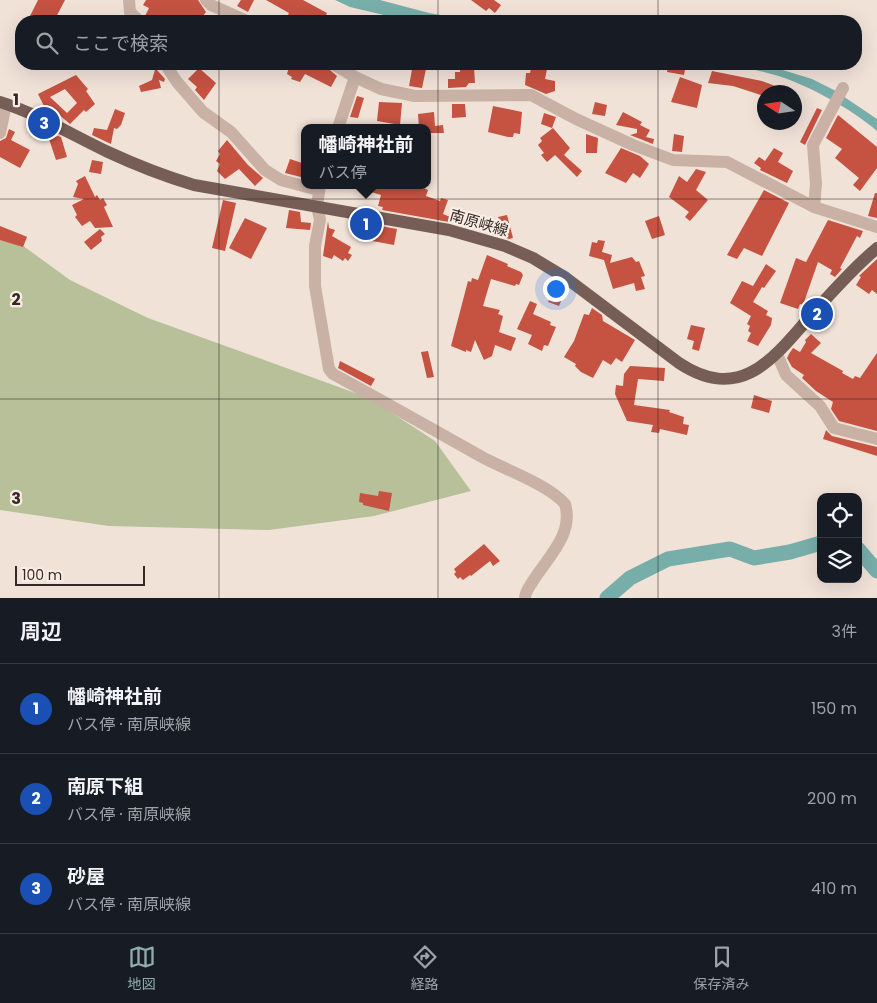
<!DOCTYPE html>
<html lang="ja">
<head>
<meta charset="utf-8">
<style>
	:root { --surface:#171b24; --page:#242831; --text:#f1f3f6; --muted:#9ea1a6; --line:#363941; --accent:#91acac }
	body { margin:0; font-family:Poppins,"Noto Sans JP",sans-serif; background:var(--page); color:var(--text) }
	.controls { position:absolute; right:15px; bottom:15px; display:grid; overflow:hidden; border-radius:10px; box-shadow:0 5px 20px #0002 }
	.controls button { width:45px; height:45px; display:grid; place-items:center; padding:0; border:0; border-bottom:1px solid var(--line); background:var(--surface); color:var(--text); font:25px sans-serif }
	.compass { position:absolute; left:757px; top:85px; width:45px; height:45px; border-radius:50%; background:var(--surface); box-shadow:0 5px 20px #0002; rotate:282deg }
	.scale { position:absolute; left:15px; bottom:12px; width:130px; box-sizing:border-box; padding-left:5px; border:2px solid #342926; border-top:0; font-size:14px; line-height:18px; white-space:nowrap; color:#342926; -webkit-text-stroke:4px #f9ede4; paint-order:stroke }
	.you { position:absolute; left:555px; top:288px; width:18px; height:18px; margin:-12px; border:4px solid #fff; border-radius:50%; background:#1a73e8; box-shadow:0 0 0 8px #1a73e833 }
	.badge { display:grid; place-items:center; width:32px; height:32px; border-radius:50%; background:var(--accent); color:#fff; font-size:16px; font-weight:700 }
	.pin { position:absolute; translate:-50% -50%; border:2px solid #fff; box-shadow:0 1px 5px #0006 }
	.popup { position:absolute; left:301px; top:124px; width:130px; height:65px; box-sizing:border-box; display:grid; place-content:center; border-radius:10px; background:var(--surface); filter:drop-shadow(0 1px 4px #0005); font-size:16px; white-space:nowrap; color:var(--muted) }
	.popup b { font-size:19px; color:var(--text) }
	.popup::after { content:''; position:absolute; left:50%; top:100%; margin-left:-10px; border:10px solid transparent; border-top-color:var(--surface) }
	.list { margin:0; padding:0; list-style:none }
	h2 { display:flex; justify-content:space-between; align-items:center; height:65px; margin:0; padding:0 20px; font-size:21px }
	h2 small { font-size:16px; font-weight:400; color:var(--muted) }
	.list li { display:grid; grid-template-columns:32px 1fr auto; gap:15px; align-items:center; box-sizing:border-box; height:90px; padding:0 20px; border-top:1px solid var(--line) }
	.list b { display:block; font-size:19px; white-space:nowrap }
	.list p { margin:0; font-size:16px; white-space:nowrap; color:var(--muted) }
	.list em { font-size:16px; font-style:normal; color:var(--muted) }
	.icon { flex:none; width:28px; height:28px; fill:none; stroke:currentColor; stroke-width:2; stroke-linecap:round; stroke-linejoin:round }
	.map { position:relative; flex:none; width:877px; height:598px; overflow:hidden }
	.search { position:absolute; background:var(--surface); box-shadow:0 5px 20px #0002; left:15px; right:15px; top:15px; height:55px; display:flex; align-items:center; gap:12px; box-sizing:border-box; padding:0 18px; border-radius:20px; color:var(--muted); font-size:19px }
	.sheet { height:335px; background:var(--surface) }
	nav { display:flex; justify-content:space-around; align-items:center; box-sizing:border-box; height:70px; border-top:1px solid var(--line); background:var(--surface); font-size:14px; color:var(--muted) }
	nav a { display:grid; justify-items:center; gap:2px }
	nav .on { color:var(--accent) }
	.map>svg:first-child { display:block }
</style>
</head>
<body>
<div class="map">
<svg width="877" height="598" viewBox="0 0 877 598">
	<rect width="100%" height="100%" fill="#f1e2d8"/>
	<!-- green -->
	<path fill="#b7c099" d="M0,229L70,280L148,318L369,398L435,441L471,491L374,516L269,530L109,526L0,510Z"/>
	<!-- water -->
	<g fill="#78aeaa">
		<path d="M335,0H380L429,13L475,21H409L350,7Z"/>
		<path d="M725,64H763L812,79L834,90L877,119V131C852,109 806,84 775,75C759,70 741,67 725,64Z"/>
	</g>
	<g fill="none" stroke-linecap="round" stroke-linejoin="round">
		<!-- river -->
		<g stroke="#78aeaa" stroke-width="15">
			<path d="M858,549L877,571"/>
			<path d="M607,598L630,578L668,559L730,549L754,558L790,552L821,543"/>
		</g>
	</g>
	<!-- building -->
	<g fill="#c65242" fill-rule="evenodd">
		<path d="M38,0H65L54,21H34L29,18Z"/>
		<path d="M146,0H198L206,12L199,21H147L145,16L149,8L143,5Z"/>
		<path d="M241,0H254L248,12L237,6Z"/>
		<path d="M266,0H303L327,13L324,21H315L301,15L298,21H285L289,13Z"/>
		<path d="M471,0H494L501,5L495,13L489,8L486,11Z"/>
		<path d="M297,64H323L337,76L331,87L305,74L300,82L291,79L292,77L287,74L289,67L296,66Z"/>
		<path d="M413,64H419V68L426,69L422,88L409,86Z"/>
		<path d="M532,64H548L545,79L555,81V91L546,94L525,85L526,73H530Z"/>
		<path d="M668,64L686,65L684,75L667,72Z"/>
		<path d="M156,66L157,70L165,79L164,82L159,80L161,88L141,92L139,86L152,80Z"/>
		<path d="M460,67H474L475,83H469L466,87L448,88V79H455V72H460Z"/>
		<path d="M199,68L216,83L204,100L195,90L197,87L188,79Z"/>
		<path d="M712,71L762,81L791,92H764V96L733,86L708,83Z"/>
		<path d="M76,75L88,89L86,91L95,104L86,112L84,110L70,124L51,108L53,115L47,112L38,94ZM65,89L77,103L67,113L50,97Z"/>
		<path d="M680,77L702,85L697,108L671,102Z"/>
		<path d="M357,96L364,98L358,118L350,117Z"/>
		<path d="M379,102L402,103L400,125L377,121Z"/>
		<path d="M595,102L607,105L605,116L592,114Z"/>
		<path d="M452,104H465L466,117L452,118Z"/>
		<path d="M493,106L522,112L520,134L514,133L513,137H508L488,132Z"/>
		<path d="M817,108L822,110L805,145L800,142Z"/>
		<path d="M115,109L125,113L121,125L117,129L114,128L111,144L92,135L94,128L107,130Z"/>
		<path d="M434,112L435,126L443,125L444,133H427V128H419L418,114Z"/>
		<path d="M623,112L642,122L640,125L650,130L646,137L654,139L653,144L630,135L637,133V129L616,125Z"/>
		<path d="M544,113L556,117L552,128L541,124Z"/>
		<path d="M838,115L877,147V168L860,191L853,185L859,178L835,158L842,149L826,138Z"/>
		<path d="M553,128L570,148L564,155L582,171L577,177L555,155L547,162L541,155L544,153L538,145L542,141L540,138Z"/>
		<path d="M9,129L15,132L11,140L30,150L20,168L0,157V141L6,138Z"/>
		<path d="M586,134L598,138L597,153H586Z"/>
		<path d="M674,134L684,136L682,152L672,151Z"/>
		<path d="M58,136L61,137L67,157L56,160L49,139Z"/>
		<path d="M227,140L248,165L263,178L255,186L239,169L225,179L217,171L220,164L216,161L220,154L218,151Z"/>
		<path d="M621,148L640,156L649,164L640,178L633,173L626,183L605,173Z"/>
		<path d="M774,148L783,153L778,162L793,171L787,183L760,170L761,168L754,163L759,157L765,161Z"/>
		<path d="M290,159L305,164V178L285,173Z"/>
		<path d="M92,160L103,162L101,174L89,172Z"/>
		<path d="M696,169L706,172L696,190L708,200L690,221L685,217L689,212L669,197L679,176L687,182Z"/>
		<path d="M85,176L95,197L97,195L100,200L103,198L107,205L104,207L113,227L95,228L90,221L82,226L75,217L77,215L72,205L84,199L73,197L78,184L76,181Z"/>
		<path d="M373,185H418L428,190L426,196L440,201L441,198L448,200L443,214L450,217L449,222L382,210L383,207L378,206L381,195L371,192Z"/>
		<path d="M764,190L789,203L762,256L744,248L737,259L727,255Z"/>
		<path d="M875,193H877V218L868,216Z"/>
		<path d="M223,200L236,203L225,251L212,248Z"/>
		<path d="M289,210L300,212L301,222L311,223L310,230L286,228Z"/>
		<path d="M507,215L513,238L509,239L503,237L498,217Z"/>
		<path d="M659,216L665,235L652,239L645,221Z"/>
		<path d="M245,218L267,228L251,259L229,248Z"/>
		<path d="M828,220L863,231L860,238L857,236L840,268L842,269L835,277L830,274L832,270L818,262L803,305L800,304L798,309L780,303L796,258L806,262Z"/>
		<path d="M328,221L329,228L335,230L332,236L351,247L348,253L352,255L348,261L345,258L343,261L334,255L332,259L323,256Z"/>
		<path d="M370,224L397,229L394,245L367,240Z"/>
		<path d="M0,226L25,236L27,237L23,247L0,240Z"/>
		<path d="M100,229L105,234L101,237L102,241L91,250L84,242Z"/>
		<path d="M598,240L605,241L602,252L612,255L610,263L632,257L636,262L639,261L645,276L641,277L645,289L636,291L634,283L613,289L604,260L589,256L592,242L597,243Z"/>
		<path d="M487,255L508,264L507,266L521,272L523,275L519,285L516,284L515,286L491,279L483,306L500,310L498,314L503,316L499,332L516,338L511,351L495,345L492,356L484,360L475,340L471,352L466,350V352L451,346L468,281L471,282L472,278L478,280Z"/>
		<path d="M877,259V294L872,290L869,294L856,285L861,277L859,276Z"/>
		<path d="M766,264L776,271L764,288L762,287L753,302L768,311L766,315L772,318L771,325L758,346L747,341L751,333L748,331L750,326L747,324L751,316L730,303L742,281L753,286Z"/>
		<path d="M554,289L564,294L559,306L548,302Z"/>
		<path d="M530,301L537,304L533,314L551,322L550,325L556,327L548,346L544,345L542,351L528,344L532,335L517,329Z"/>
		<path d="M592,308L602,315L603,321L635,340L622,362L616,358L611,365L603,360L593,378L581,372L575,366L576,364L564,357L574,341L584,314L589,315Z"/>
		<path d="M691,325L705,328L699,351L692,349L694,341L687,339Z"/>
		<path d="M811,334L821,343L811,353L843,371L842,373L853,379L855,376L860,378L877,353V431L839,421L831,409L833,402L816,391L802,378L804,375L792,367L787,358L789,354L793,348L800,352L806,342L805,340Z"/>
		<path d="M428,351L434,377L427,378L421,352Z"/>
		<path d="M340,361L375,379L371,386L338,368Z"/>
		<path d="M630,366L665,368L664,381L638,379L634,405L670,410L669,412L684,417L683,424L689,425L687,435L660,429L659,433L651,432L653,425L627,421L615,394L616,385L623,386L624,374Z"/>
		<path d="M754,395L772,401L769,413L751,408Z"/>
		<path d="M826,430L832,436L877,447V456L823,439Z"/>
		<path d="M379,491L392,493L389,511L363,505V503L359,502L360,493L378,496Z"/>
		<path d="M484,544L500,561L493,566L490,561L471,576L470,575L463,580L460,577L458,579L454,574L456,572L454,569Z"/>
	</g>
	<g fill="none" stroke-linecap="round" stroke-linejoin="round">
		<!-- minor -->
		<g stroke="#c9b1a5" stroke-width="12">
			<path d="M129,0L130,12L139,21"/>
			<path d="M206,0L211,5L247,21"/>
			<path d="M165,64L177,82L203,112L231,132L265,170L281,180L318,190"/>
			<path d="M333,64L355,77L381,89L415,96L531,95L576,119L633,145L673,160L727,162L814,207L877,227"/>
			<path d="M338,128L355,77"/>
			<path d="M0,133L6,104"/>
			<path d="M320,185L317,206L320,220L315,246V286L329,369L333,374C383,401 432,429 482,457C504,469 549,485 565,504C574,534 548,557 533,581C530,586 525,592 525,598"/>
			<path d="M814,207L816,184L813,145L843,88"/>
			<path d="M777,354L786,375L820,406L834,428L877,439"/>
		</g>
		<!-- major -->
		<path stroke="#765e57" stroke-width="12" d="M0,102C38,114 72,135 108,152C136,165 164,176 194,185L449,230L505,246L533,258L566,278L679,363C741,404 774,358 813,313C834,290 853,268 877,248"/>
	</g>
	<!-- grid -->
	<path fill="none" stroke="#342926" stroke-width="1" stroke-opacity="0.55" d="M219,0V21M438,0V21M658,0V21M219,64V598M438,64V598M658,64V598M0,199H877M0,399H877"/>
	<g text-anchor="middle" stroke-width="4.5" stroke-linejoin="round" paint-order="stroke">
		<!-- street labels -->
		<g font-size="15" fill="#342926" stroke="#f9ede4">
			<text transform="translate(479 223) rotate(16)" y="5">南原峡線</text>
		</g>
	</g>
	<g font-size="16" text-anchor="middle" font-weight="bold" fill="#342926" stroke="#f9ede4" stroke-width="4.5" stroke-linejoin="round" paint-order="stroke">
		<text x="16" y="105">1</text>
		<text x="16" y="305">2</text>
		<text x="16" y="504">3</text>
	</g>
</svg>
<div class="controls">
<button><svg class="icon" aria-label="locate" viewBox="0 0 24 24"><circle cx="12" cy="12" r="6"/><path d="M12 2v4M12 18v4M2 12h4M18 12h4"/></svg></button>
<button><svg class="icon" aria-label="layers" viewBox="0 0 24 24"><path d="M12 4l9 5-9 5-9-5zM3 14l9 5 9-5"/></svg></button>
</div>
<svg class="compass" viewBox="-18 -18 36 36"><path d="M0-13l5 13h-10z" fill="#e53935"/><path d="M0 13l5-13h-10z" fill="#9ea1a6"/></svg>
<div class="scale">100 m</div>
<div class="you"></div>
<div class="pin badge" style="left:366px;top:224px;background:#1a4fb4">1</div>
<div class="popup"><b>幡崎神社前</b>バス停</div>
<div class="pin badge" style="left:817px;top:314px;background:#1a4fb4">2</div>
<div class="pin badge" style="left:44px;top:123px;background:#1a4fb4">3</div>
<div class="search"><svg class="icon" aria-label="search" viewBox="0 0 24 24"><circle cx="10" cy="10" r="6"/><path d="M15 15l6 6"/></svg>ここで検索</div>
</div>
<section class="sheet">
<h2>周辺<small>3件</small></h2>
<ul class="list">
<li><span class="badge" style="background:#1a4fb4">1</span><div><b>幡崎神社前</b><p>バス停 · 南原峡線</p></div><em>150 m</em></li>
<li><span class="badge" style="background:#1a4fb4">2</span><div><b>南原下組</b><p>バス停 · 南原峡線</p></div><em>200 m</em></li>
<li><span class="badge" style="background:#1a4fb4">3</span><div><b>砂屋</b><p>バス停 · 南原峡線</p></div><em>410 m</em></li>
</ul>
</section>
<nav>
<a class="on"><svg class="icon" aria-label="map" viewBox="0 0 24 24"><path d="M3 6l6-2 6 2 6-2v14l-6 2-6-2-6 2zM9 4v14M15 6v14"/></svg>地図</a>
<a><svg class="icon" aria-label="directions" viewBox="0 0 24 24"><path d="M12 3l9 9-9 9-9-9zM9 14v-3h6M13 9l2 2-2 2"/></svg>経路</a>
<a><svg class="icon" aria-label="saved" viewBox="0 0 24 24"><path d="M7 4h10v16l-5-4-5 4z"/></svg>保存済み</a>
</nav>
</body>
</html>
